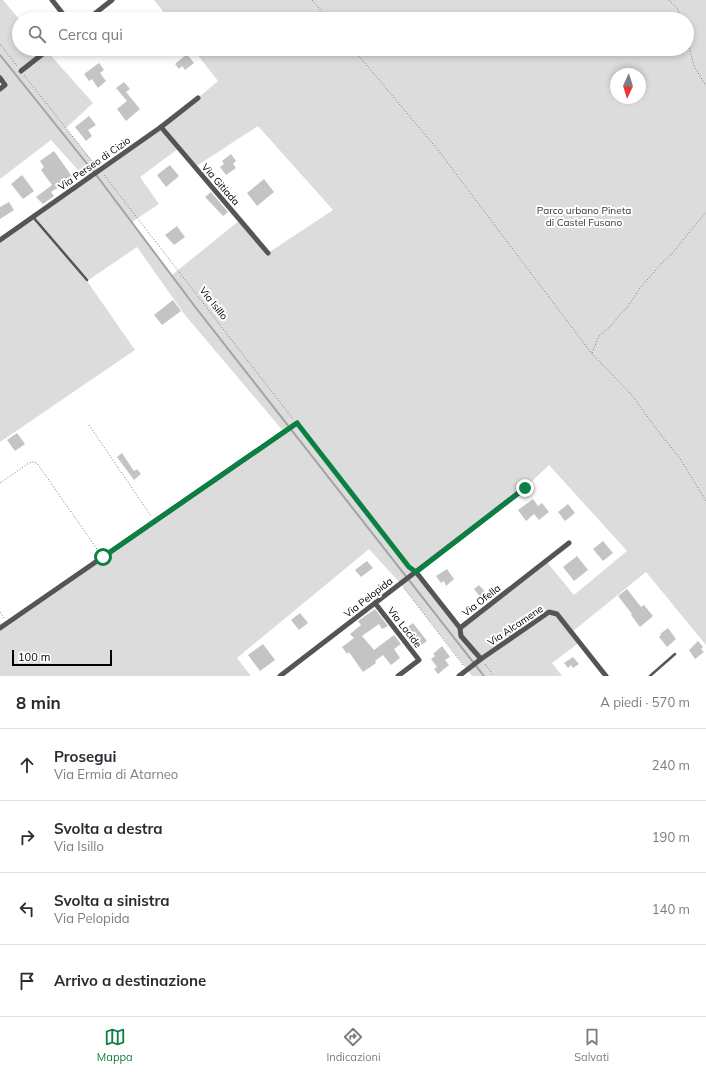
<!DOCTYPE html>
<html lang="it">
<head>
<meta charset="utf-8">
<style>
	:root { --surface:#fff; --page:#f2f2f3; --text:#2b2b33; --muted:#7c7c81; --line:#e1e1e2; --accent:#0b8043 }
	body { margin:0; font-family:Mulish,sans-serif; background:var(--page); color:var(--text) }
	.compass { position:absolute; left:610px; top:68px; width:36px; height:36px; border-radius:50%; background:var(--surface); box-shadow:0 2px 6px #0003; rotate:184deg }
	.scale { position:absolute; left:12px; bottom:10px; width:100px; box-sizing:border-box; padding-left:4px; border:2px solid #000; border-top:0; font-size:11px; line-height:14px; white-space:nowrap; color:#000; -webkit-text-stroke:3px #fff; paint-order:stroke }
	.stop { position:absolute; width:12px; height:12px; margin:-9px; border:3px solid #0b8043; border-radius:50%; background:#fff }
	.stop.end { background:#0b8043; border-color:#fff; box-shadow:0 1px 4px #0008 }
	.list { margin:0; padding:0; list-style:none }
	h2 { display:flex; justify-content:space-between; align-items:center; height:52px; margin:0; padding:0 16px; font-size:17px }
	h2 small { font-size:13px; font-weight:400; color:var(--muted) }
	.list li { display:grid; grid-template-columns:26px 1fr auto; gap:12px; align-items:center; box-sizing:border-box; height:72px; padding:0 16px; border-top:1px solid var(--line) }
	.list b { display:block; font-size:15px; white-space:nowrap }
	.list p { margin:0; font-size:13px; white-space:nowrap; color:var(--muted) }
	.list em { font-size:13px; font-style:normal; color:var(--muted) }
	.icon { flex:none; width:22px; height:22px; fill:none; stroke:currentColor; stroke-width:2; stroke-linecap:round; stroke-linejoin:round }
	.map { position:relative; flex:none; width:706px; height:676px; overflow:hidden }
	.search { position:absolute; background:var(--surface); box-shadow:0 2px 6px #0003; left:12px; right:12px; top:12px; height:44px; display:flex; align-items:center; gap:10px; box-sizing:border-box; padding:0 14px; border-radius:22px; color:var(--muted); font-size:15px }
	.sheet { height:340px; background:var(--surface) }
	nav { display:flex; justify-content:space-around; align-items:center; box-sizing:border-box; height:56px; border-top:1px solid var(--line); background:var(--surface); font-size:11px; color:var(--muted) }
	nav a { display:grid; justify-items:center; gap:2px }
	nav .on { color:var(--accent) }
	.map>svg:first-child { display:block }
</style>
</head>
<body>
<div class="map">
<svg width="706" height="676" viewBox="0 0 706 676">
	<rect width="100%" height="100%" fill="#fff"/>
	<!-- green -->
	<path fill="#dcdcdc" fill-rule="evenodd" d="M0,0H3L19,19V49H45L93,103L66,128L99,169L198,98L218,81L193,49H687V19H169L154,0H706V645L646,572L572,632L580,642L552,663L562,676H472L400,583L369,549L237,658L251,676H0V628L284,432L185,315L137,247L87,281L135,350L0,442V240L86,179L51,140L0,179V89L5,85L0,78ZM616,74H640V98H616ZM258,126L333,210L268,253L240,220L172,275L132,222L159,204L140,177L179,148L195,167ZM549,465L627,551L574,595L546,561L460,628L417,571L525,488Z"/>
	<g fill="none" stroke-linecap="round" stroke-linejoin="round">
		<!-- stream -->
		<path stroke="#a3a3a3" stroke-width="2" d="M0,55L100,180L196,308L484,676"/>
	</g>
	<!-- building -->
	<g fill="#c4c4c4">
		<path d="M187,54L194,63L185,70L182,66L179,69L175,64Z"/>
		<path d="M99,63L104,70L100,73L106,81L98,88L92,79L89,81L84,74Z"/>
		<path d="M124,82L130,89L126,92L140,109L126,121L117,109L127,101L116,88Z"/>
		<path d="M89,116L96,125L88,130L92,136L86,141L75,127Z"/>
		<path d="M54,151L73,178L51,192L54,196L43,204L36,197L52,185L41,170L44,167L40,161Z"/>
		<path d="M231,154L236,161L233,164L236,168L226,175L220,167L224,164L222,161Z"/>
		<path d="M170,165L179,176L166,187L157,175Z"/>
		<path d="M22,175L34,191L23,199L11,184Z"/>
		<path d="M264,179L274,192L257,206L247,193Z"/>
		<path d="M211,192L228,212L223,216L205,197Z"/>
		<path d="M9,202L14,210L0,219V207Z"/>
		<path d="M177,226L185,237L174,245L165,235Z"/>
		<path d="M173,300L181,311L162,325L154,315Z"/>
		<path d="M17,433L25,444L15,451L7,440Z"/>
		<path d="M122,453L134,471L137,469L141,474L134,480L117,457Z"/>
		<path d="M533,499L538,506L542,503L549,512L539,520L534,514L526,521L518,510Z"/>
		<path d="M568,504L575,513L565,521L558,512Z"/>
		<path d="M603,541L613,553L603,561L593,549Z"/>
		<path d="M577,556L588,570L574,581L563,567Z"/>
		<path d="M367,561L373,568L361,577L355,570Z"/>
		<path d="M447,569L454,579L446,586L444,581L441,583L436,576Z"/>
		<path d="M479,585L487,594L481,598L474,589Z"/>
		<path d="M627,589L641,607L644,605L653,616L640,627L631,615L632,614L618,596Z"/>
		<path d="M375,609L388,626L382,629L379,624L362,636L374,650L394,635L401,644L394,649L400,658L391,665L383,655L375,661L376,663L363,672L349,652L347,654L342,647L354,638L350,634L361,625L358,621Z"/>
		<path d="M300,613L308,623L299,630L291,620Z"/>
		<path d="M413,623L427,641L416,649L402,631Z"/>
		<path d="M668,628L676,639L667,647L659,637L661,635L660,634Z"/>
		<path d="M698,641L703,647L701,649L704,652L695,659L689,650Z"/>
		<path d="M263,644L275,660L260,671L248,655Z"/>
		<path d="M442,646L450,657L445,660L449,665L438,674L434,669L437,667L431,659L435,656L433,654Z"/>
		<path d="M573,657L579,664L573,668L571,665L568,668L564,663Z"/>
	</g>
	<g fill="none" stroke-linecap="round" stroke-linejoin="round">
		<!-- path -->
		<g stroke="#777" stroke-width="1" stroke-dasharray="1 2" stroke-linecap="butt">
			<path d="M312,0L328,19"/>
			<path d="M669,0L677,8L682,19"/>
			<path d="M687,39L694,66L706,86"/>
			<path d="M0,44L17,66"/>
			<path d="M353,49L438,150L592,354L631,394L655,427L681,460L706,501"/>
			<path d="M24,75L95,165"/>
			<path d="M104,175L293,419"/>
			<path d="M592,353L599,336L612,325L621,313L627,308L640,288L662,263L670,256L706,212"/>
			<path d="M89,425L151,516"/>
			<path d="M300,428L411,568"/>
			<path d="M0,483L29,463L32,462L37,463L99,552"/>
			<path d="M404,588L463,665"/>
			<path d="M0,612L4,618"/>
			<path d="M485,664L494,676"/>
		</g>
		<!-- service -->
		<g stroke="#555" stroke-width="2.5">
			<path d="M33,217L87,280"/>
			<path d="M650,676L675,654"/>
		</g>
		<!-- minor -->
		<g stroke="#555" stroke-width="5">
			<path d="M52,0L67,19"/>
			<path d="M88,19L112,0"/>
			<path d="M21,71L49,49"/>
			<path d="M0,78L5,85L0,89"/>
			<path d="M161,127L268,253"/>
			<path d="M0,240L161,127L198,98"/>
			<path d="M416,572L460,628L461,636L481,659"/>
			<path d="M375,603L419,660L398,676"/>
			<path d="M0,628L297,423"/>
			<path d="M460,628L569,543"/>
			<path d="M280,676L525,488"/>
			<path d="M459,676L481,659L549,612L557,614L606,676"/>
		</g>
	</g>
	<g fill="none" stroke-linecap="round" stroke-linejoin="round">
		<!-- route -->
		<path stroke="#0b8043" stroke-width="5" d="M103,557L297,423L409,567L416,572L525,488"/>
	</g>
	<g text-anchor="middle" stroke-width="4" stroke-linejoin="round" paint-order="stroke">
		<!-- street labels -->
		<g font-size="10" fill="#000" stroke="#fff">
			<text transform="translate(94 163) rotate(-35)" y="4">Via Perseo di Cizio</text>
			<text transform="translate(221 184) rotate(49)" y="4">Via Gitiada</text>
			<text transform="translate(214 303) rotate(52)" y="4">Via Isillo</text>
			<text transform="translate(368 597) rotate(-38)" y="4">Via Pelopida</text>
			<text transform="translate(481 600) rotate(-38)" y="4">Via Ofella</text>
			<text transform="translate(515 625) rotate(-34)" y="4">Via Alcamene</text>
			<text transform="translate(405 627) rotate(52)" y="4">Via Lacide</text>
		</g>
		<!-- park labels -->
		<g font-size="10" fill="#333" stroke="#fff">
			<text x="584" y="214">Parco urbano Pineta<tspan x="584" dy="12">di Castel Fusano</tspan></text>
		</g>
	</g>
</svg>
<svg class="compass" viewBox="-18 -18 36 36"><path d="M0-13l5 13h-10z" fill="#e53935"/><path d="M0 13l5-13h-10z" fill="#7c7c81"/></svg>
<div class="scale">100 m</div>
<div class="stop" style="left:103px;top:557px"></div>
<div class="stop end" style="left:525px;top:488px"></div>
<div class="search"><svg class="icon" aria-label="search" viewBox="0 0 24 24"><circle cx="10" cy="10" r="6"/><path d="M15 15l6 6"/></svg>Cerca qui</div>
</div>
<section class="sheet">
<h2>8 min<small>A piedi · 570 m</small></h2>
<ul class="list">
<li><svg class="icon" aria-label="ahead" viewBox="0 0 24 24"><path d="M12 20V5M6 11l6-6 6 6"/></svg><div><b>Prosegui</b><p>Via Ermia di Atarneo</p></div><em>240 m</em></li>
<li><svg class="icon" aria-label="right" viewBox="0 0 24 24"><path d="M7 20v-9h11M14 6l5 5-5 5"/></svg><div><b>Svolta a destra</b><p>Via Isillo</p></div><em>190 m</em></li>
<li><svg class="icon" aria-label="left" viewBox="0 0 24 24"><path d="M17 20v-9H6M10 6l-5 5 5 5"/></svg><div><b>Svolta a sinistra</b><p>Via Pelopida</p></div><em>140 m</em></li>
<li><svg class="icon" aria-label="arrive" viewBox="0 0 24 24"><path d="M6 21V4h12l-3 4 3 4H6"/></svg><div><b>Arrivo a destinazione</b></div></li>
</ul>
</section>
<nav>
<a class="on"><svg class="icon" aria-label="map" viewBox="0 0 24 24"><path d="M3 6l6-2 6 2 6-2v14l-6 2-6-2-6 2zM9 4v14M15 6v14"/></svg>Mappa</a>
<a><svg class="icon" aria-label="directions" viewBox="0 0 24 24"><path d="M12 3l9 9-9 9-9-9zM9 14v-3h6M13 9l2 2-2 2"/></svg>Indicazioni</a>
<a><svg class="icon" aria-label="saved" viewBox="0 0 24 24"><path d="M7 4h10v16l-5-4-5 4z"/></svg>Salvati</a>
</nav>
</body>
</html>
